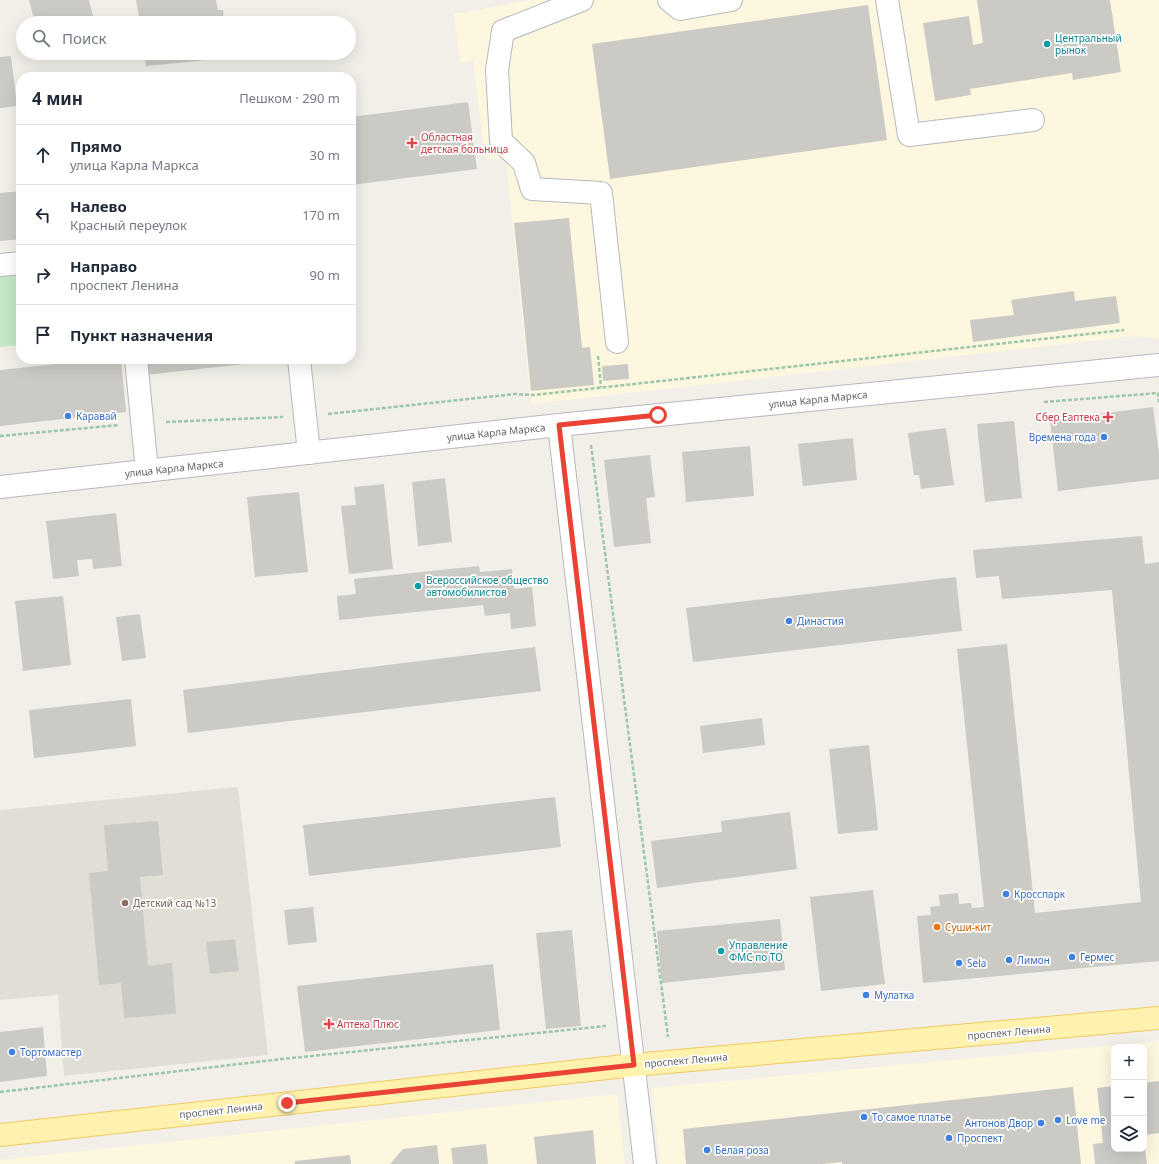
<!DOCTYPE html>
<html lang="ru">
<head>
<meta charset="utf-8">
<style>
	:root { --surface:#fff; --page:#f2f2f3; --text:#1f2937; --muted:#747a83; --line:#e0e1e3 }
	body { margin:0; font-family:"Noto Sans",sans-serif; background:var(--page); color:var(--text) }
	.controls { position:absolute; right:12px; bottom:12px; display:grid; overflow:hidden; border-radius:8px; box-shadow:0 4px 16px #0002 }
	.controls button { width:36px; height:36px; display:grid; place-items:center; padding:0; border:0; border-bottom:1px solid var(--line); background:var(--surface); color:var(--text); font:20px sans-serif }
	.stop { position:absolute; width:12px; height:12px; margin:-9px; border:3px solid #ea4335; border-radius:50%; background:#fff }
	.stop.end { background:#ea4335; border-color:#fff; box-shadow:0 1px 4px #0008 }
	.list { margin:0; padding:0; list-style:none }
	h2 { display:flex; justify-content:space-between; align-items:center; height:52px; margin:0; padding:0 16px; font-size:17px }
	h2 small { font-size:13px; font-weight:400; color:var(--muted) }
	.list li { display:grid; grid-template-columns:26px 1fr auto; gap:12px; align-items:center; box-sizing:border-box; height:60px; padding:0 16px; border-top:1px solid var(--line) }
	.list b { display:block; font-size:15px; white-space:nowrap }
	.list p { margin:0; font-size:13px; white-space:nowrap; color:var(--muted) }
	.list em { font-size:13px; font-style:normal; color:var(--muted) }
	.icon { flex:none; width:22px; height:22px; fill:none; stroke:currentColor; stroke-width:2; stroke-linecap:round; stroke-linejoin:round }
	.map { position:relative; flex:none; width:1159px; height:1164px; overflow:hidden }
	.search { position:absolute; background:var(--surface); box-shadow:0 4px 16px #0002; left:16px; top:16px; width:340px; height:44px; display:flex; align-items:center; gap:10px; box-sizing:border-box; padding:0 14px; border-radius:22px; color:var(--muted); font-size:15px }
	.panel { position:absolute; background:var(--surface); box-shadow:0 4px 16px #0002; left:16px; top:72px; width:340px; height:292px; border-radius:16px }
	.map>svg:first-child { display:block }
</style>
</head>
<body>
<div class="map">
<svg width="1159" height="1164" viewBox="0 0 1159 1164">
	<rect width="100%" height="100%" fill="#f1efe8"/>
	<!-- commercial -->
	<g fill="#fef7e0" fill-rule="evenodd">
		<path d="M532,0H1159V339L1135,336L531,404L506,159H485L473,60L460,63L454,14Z"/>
		<path d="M1159,1041V1164H660L652,1088ZM1114,1047H1144V1149H1114Z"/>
		<path d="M617,1094L625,1164H0V1160Z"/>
	</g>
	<!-- education -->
	<path fill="#e1ded6" d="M238,787L268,1055L64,1076L58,995L0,1000V810Z"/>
	<!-- green -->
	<path fill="#c5e8c5" d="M21,270V345L0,347V272Z"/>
	<!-- building -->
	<g fill="#cccac5">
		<path d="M29,0H89L94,20L81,23H35Z"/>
		<path d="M136,0H216L218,10H223L224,23H140Z"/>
		<path d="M977,0H1110L1121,72L1073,80L1072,73L970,89L971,95L935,101L923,23L969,16L973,45L983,43Z"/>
		<path d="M868,5L887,140L610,179L592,44Z"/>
		<path d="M144,53H227L228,58L146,66Z"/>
		<path d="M11,56L17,106L0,108V57Z"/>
		<path d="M468,102L477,169L351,185V117Z"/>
		<path d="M21,191V239L0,241V193Z"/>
		<path d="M569,218L582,348L590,347L594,385L531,391L514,223Z"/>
		<path d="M1074,291L1075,301L1116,296L1120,323L973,342L970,320L1014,315L1011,300Z"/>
		<path d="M104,359H121L126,412L0,426V370Z"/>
		<path d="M143,359H280V360L145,375Z"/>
		<path d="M628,364L629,379L603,381L602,366Z"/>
		<path d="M1153,407L1159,455V479L1058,491L1050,420Z"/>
		<path d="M1014,421L1022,498L985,502L977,424Z"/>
		<path d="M946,428L954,485L921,489L919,475H914L908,433Z"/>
		<path d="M853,438L857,480L803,486L798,444Z"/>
		<path d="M750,446L754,496L686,502L682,452Z"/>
		<path d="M650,455L655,497L646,498L651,543L614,547L604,460Z"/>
		<path d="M445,478L452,542L418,546L412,482Z"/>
		<path d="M384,484L393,569L349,574L341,506L356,505L354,487Z"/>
		<path d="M299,492L308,572L255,577L247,497Z"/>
		<path d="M116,513L122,566L93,569L92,559L77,560L79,576L53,579L46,521Z"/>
		<path d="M1142,536L1145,564L1159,562V961L923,983L917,916L931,915L930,907L940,906L939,895L958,893L959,904L971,903L972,908L984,907L957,649L1007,644L1035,913L1141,902L1112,590L1002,599L999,576L976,578L973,550Z"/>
		<path d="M479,566L480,572L512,569L514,589L532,587L536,626L511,629L510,613L485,616L483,605L339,620L337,596L356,594L354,579Z"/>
		<path d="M956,577L962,631L693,662L686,608Z"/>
		<path d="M63,596L71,665L23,671L15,601Z"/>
		<path d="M140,614L146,658L122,661L116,617Z"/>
		<path d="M535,647L541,691L188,733L183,690Z"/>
		<path d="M131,699L136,746L34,758L29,710Z"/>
		<path d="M762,718L765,745L703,753L700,726Z"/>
		<path d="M869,745L878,830L838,834L829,749Z"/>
		<path d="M555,797L561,847L309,876L303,825Z"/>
		<path d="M790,812L797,869L657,888L651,841L722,832L721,821Z"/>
		<path d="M158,821L163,875L140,877L148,966L172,963L176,1014L124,1018L121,983L99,985L89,873L108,871L104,825Z"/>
		<path d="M873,890L885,984L821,991L810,897Z"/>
		<path d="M313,907L317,942L288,945L284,910Z"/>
		<path d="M780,919L785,970L662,983L657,931Z"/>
		<path d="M572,930L581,1026L546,1029L536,933Z"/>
		<path d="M235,939L239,971L210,974L206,942Z"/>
		<path d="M493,964L500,1030L305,1052L297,986Z"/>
		<path d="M43,1027L47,1076L0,1082V1032Z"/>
		<path d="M1159,1081V1133L1144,1135V1083Z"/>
		<path d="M1114,1086V1149H1145L1147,1164H1095L1093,1144L1103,1143L1097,1088Z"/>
		<path d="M1073,1087L1081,1164H842V1162L822,1164H686L683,1129Z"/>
		<path d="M593,1130L596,1164H537L534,1137Z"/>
		<path d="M486,1144L488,1164H453L451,1148Z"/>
		<path d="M437,1145L439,1164H390L403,1149Z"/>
		<path d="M350,1155L351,1164H295V1161Z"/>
	</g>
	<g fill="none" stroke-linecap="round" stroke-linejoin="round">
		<defs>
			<g id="minor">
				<path d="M582,0L503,31L497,70L501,141L524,163L532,189L601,193L617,342"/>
				<path d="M669,0L680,9L731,0"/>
				<path d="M887,0L909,135L1033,120"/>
				<path d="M0,265L21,263"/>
				<path d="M136,359L147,471"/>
				<path d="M299,359L309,453"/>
				<path d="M559,425L645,1164"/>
				<path d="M0,487L559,425L1159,365"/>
			</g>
			<path id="major" d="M0,1135L634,1065L1159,1018"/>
		</defs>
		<!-- minor casing -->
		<use href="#minor" stroke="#b5b8bc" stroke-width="24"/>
		<!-- major casing -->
		<use href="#major" stroke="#f2c960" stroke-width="24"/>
		<!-- path -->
		<g stroke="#9cc7a9" stroke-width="2.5" stroke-dasharray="4 2" stroke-linecap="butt">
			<path d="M598,356L601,387"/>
			<path d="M1044,402L1158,393L1159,402"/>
			<path d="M328,414L515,394L534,395L1124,330"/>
			<path d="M166,422L283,417"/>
			<path d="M0,436L119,425"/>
			<path d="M591,445L668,1037"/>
			<path d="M0,1092L282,1059L606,1026"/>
		</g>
		<!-- minor -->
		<use href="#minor" stroke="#fff" stroke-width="22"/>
		<!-- major -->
		<use href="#major" stroke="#fff2af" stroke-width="22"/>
	</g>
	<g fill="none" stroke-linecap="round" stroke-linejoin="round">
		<!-- route -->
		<path stroke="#ea4335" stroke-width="5" d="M287,1103L634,1065L559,425L658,415"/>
	</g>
	<!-- markers -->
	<g fill="#0f9aa8" stroke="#fff" stroke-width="1.5">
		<circle cx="1047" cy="44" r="4"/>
		<circle cx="418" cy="586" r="4"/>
		<circle cx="721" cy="951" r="4"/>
	</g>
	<g fill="#e0444e" stroke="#fff" stroke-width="1.5">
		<path d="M410 137h4v4h4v4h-4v4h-4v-4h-4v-4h4z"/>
		<path d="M1106 411h4v4h4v4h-4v4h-4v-4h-4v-4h4z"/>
		<path d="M327 1018h4v4h4v4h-4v4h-4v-4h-4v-4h4z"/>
	</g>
	<g fill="#3f7fe0" stroke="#fff" stroke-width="1.5">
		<circle cx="68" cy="416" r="4"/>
		<circle cx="1104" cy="437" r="4"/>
		<circle cx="789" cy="621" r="4"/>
		<circle cx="1006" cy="894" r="4"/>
		<circle cx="1072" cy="957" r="4"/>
		<circle cx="1009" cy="960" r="4"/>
		<circle cx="959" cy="963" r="4"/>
		<circle cx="866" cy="995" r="4"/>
		<circle cx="12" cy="1052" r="4"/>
		<circle cx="864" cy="1117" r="4"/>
		<circle cx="1058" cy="1120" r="4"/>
		<circle cx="1041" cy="1123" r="4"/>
		<circle cx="949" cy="1138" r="4"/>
		<circle cx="707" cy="1150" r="4"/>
	</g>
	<circle fill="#8d6e63" stroke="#fff" stroke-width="1.5" cx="125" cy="903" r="4"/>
	<circle fill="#e8710a" stroke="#fff" stroke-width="1.5" cx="937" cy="927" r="4"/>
	<g text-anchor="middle" stroke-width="3.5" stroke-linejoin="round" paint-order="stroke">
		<!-- culture labels -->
		<g font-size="10" fill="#0d838f" stroke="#fff" text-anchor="start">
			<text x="1055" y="42">Центральный<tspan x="1055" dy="12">рынок</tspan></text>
			<text x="426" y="584">Всероссийское общество<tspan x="426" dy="12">автомобилистов</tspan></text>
			<text x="729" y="949">Управление<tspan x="729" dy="12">ФМС по ТО</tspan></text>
		</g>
		<!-- health labels -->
		<g font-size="10" fill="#be3a42" stroke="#fff" text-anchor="start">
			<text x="421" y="141">Областная<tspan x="421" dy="12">детская больница</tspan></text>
			<text x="1100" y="421" text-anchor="end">Сбер Еаптека</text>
			<text x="337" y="1028">Аптека Плюс</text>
		</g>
		<!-- street labels -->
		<g font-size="10" fill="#5f6368" stroke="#fff">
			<text transform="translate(818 399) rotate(-6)" y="4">улица Карла Маркса</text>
			<text transform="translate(496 432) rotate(-6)" y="4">улица Карла Маркса</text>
			<text transform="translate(174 468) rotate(-6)" y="4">улица Карла Маркса</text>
			<text transform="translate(1009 1032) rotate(-5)" y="4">проспект Ленина</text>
			<text transform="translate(686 1060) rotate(-5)" y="4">проспект Ленина</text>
			<text transform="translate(221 1110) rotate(-6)" y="4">проспект Ленина</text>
		</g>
		<!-- shop labels -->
		<g font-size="10" fill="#366cbe" stroke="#fff" text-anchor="start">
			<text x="76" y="420">Каравай</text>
			<text x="1096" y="441" text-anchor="end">Времена года</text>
			<text x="797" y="625">Династия</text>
			<text x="1014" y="898">Кросспарк</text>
			<text x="1080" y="961">Гермес</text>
			<text x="1017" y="964">Лимон</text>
			<text x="967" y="967">Sela</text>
			<text x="874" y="999">Мулатка</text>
			<text x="20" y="1056">Тортомастер</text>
			<text x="872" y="1121">То самое платье</text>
			<text x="1066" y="1124">Love me</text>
			<text x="1033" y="1127" text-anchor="end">Антонов Двор</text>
			<text x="957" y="1142">Проспект</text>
			<text x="715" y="1154">Белая роза</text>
		</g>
		<!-- education labels -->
		<g font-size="10" fill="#785e54" stroke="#fff" text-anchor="start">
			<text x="133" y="907">Детский сад №13</text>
		</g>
		<!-- food labels -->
		<g font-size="10" fill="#c56008" stroke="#fff" text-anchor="start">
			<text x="945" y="931">Суши-кит</text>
		</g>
	</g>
</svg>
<div class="controls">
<button>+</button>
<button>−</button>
<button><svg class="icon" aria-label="layers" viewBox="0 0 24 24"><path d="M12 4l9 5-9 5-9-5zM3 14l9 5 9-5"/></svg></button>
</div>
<div class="stop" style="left:658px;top:415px"></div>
<div class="stop end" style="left:287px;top:1103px"></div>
<div class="search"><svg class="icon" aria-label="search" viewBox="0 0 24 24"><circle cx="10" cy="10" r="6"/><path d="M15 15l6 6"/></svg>Поиск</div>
<section class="panel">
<h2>4 мин<small>Пешком · 290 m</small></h2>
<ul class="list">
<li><svg class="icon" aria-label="ahead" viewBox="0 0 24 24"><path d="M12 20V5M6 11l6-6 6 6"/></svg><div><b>Прямо</b><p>улица Карла Маркса</p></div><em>30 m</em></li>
<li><svg class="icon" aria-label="left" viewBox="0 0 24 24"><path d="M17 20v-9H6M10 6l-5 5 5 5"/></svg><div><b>Налево</b><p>Красный переулок</p></div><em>170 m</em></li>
<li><svg class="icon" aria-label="right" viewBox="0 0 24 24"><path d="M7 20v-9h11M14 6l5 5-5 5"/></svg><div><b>Направо</b><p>проспект Ленина</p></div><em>90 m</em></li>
<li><svg class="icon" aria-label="arrive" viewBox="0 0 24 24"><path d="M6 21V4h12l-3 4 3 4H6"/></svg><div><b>Пункт назначения</b></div></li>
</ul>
</section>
</div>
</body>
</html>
